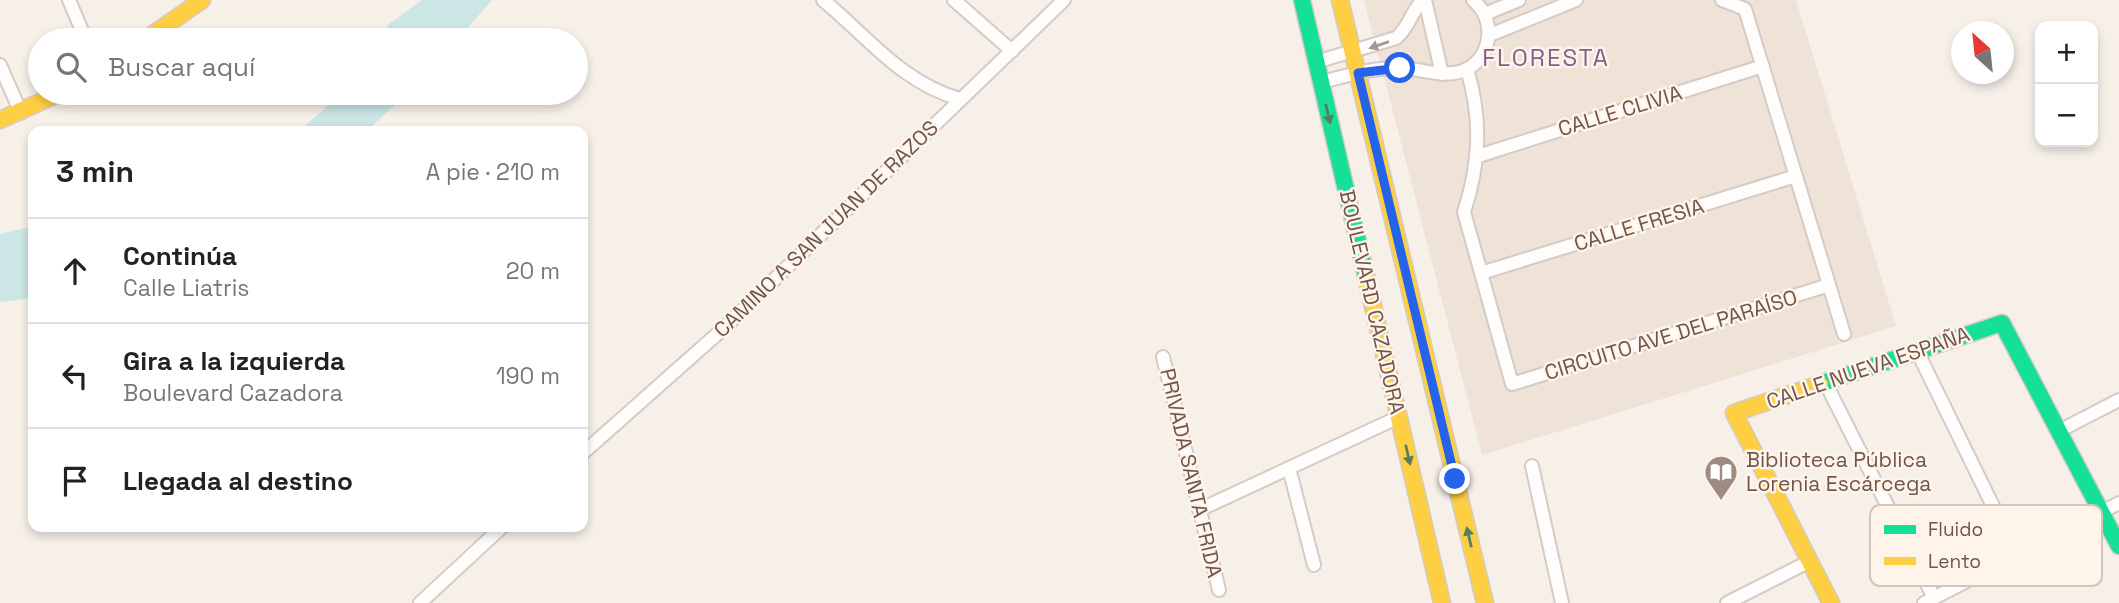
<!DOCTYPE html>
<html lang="es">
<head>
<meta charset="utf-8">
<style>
	:root { --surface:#fff; --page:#f6f6f6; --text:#222; --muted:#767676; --line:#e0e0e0 }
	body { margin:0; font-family:"Space Grotesk",sans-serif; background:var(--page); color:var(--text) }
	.controls { position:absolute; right:21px; top:21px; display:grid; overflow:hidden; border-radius:14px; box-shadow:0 4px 10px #0003 }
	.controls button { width:63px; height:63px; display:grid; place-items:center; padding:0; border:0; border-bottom:2px solid var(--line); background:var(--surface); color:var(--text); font:35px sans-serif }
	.compass { position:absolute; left:1951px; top:21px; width:63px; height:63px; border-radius:50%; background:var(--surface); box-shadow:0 4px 10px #0003; rotate:333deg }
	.stop { position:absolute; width:21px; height:21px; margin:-16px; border:5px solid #2563eb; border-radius:50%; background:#fff }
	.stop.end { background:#2563eb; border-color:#fff; box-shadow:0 2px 7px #0008 }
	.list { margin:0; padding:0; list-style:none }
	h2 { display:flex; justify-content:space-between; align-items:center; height:91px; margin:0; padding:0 28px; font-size:30px }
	h2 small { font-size:23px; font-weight:400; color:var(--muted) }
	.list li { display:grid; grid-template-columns:46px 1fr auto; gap:21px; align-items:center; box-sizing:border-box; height:105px; padding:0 28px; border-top:2px solid var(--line) }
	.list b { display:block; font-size:26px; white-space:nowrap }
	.list p { margin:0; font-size:23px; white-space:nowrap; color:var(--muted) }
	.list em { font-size:23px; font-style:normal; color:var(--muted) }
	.icon { flex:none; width:38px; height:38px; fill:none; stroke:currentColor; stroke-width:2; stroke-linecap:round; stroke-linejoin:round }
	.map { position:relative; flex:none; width:2119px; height:603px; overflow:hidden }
	.search { position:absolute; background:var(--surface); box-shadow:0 4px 10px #0003; left:28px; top:28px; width:560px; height:77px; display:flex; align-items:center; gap:18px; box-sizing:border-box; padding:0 24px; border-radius:38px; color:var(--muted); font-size:26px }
	.panel { position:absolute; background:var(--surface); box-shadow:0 4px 10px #0003; left:28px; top:126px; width:560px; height:406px; border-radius:14px }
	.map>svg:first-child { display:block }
</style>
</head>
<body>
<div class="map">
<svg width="2119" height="603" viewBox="0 0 2119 603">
	<rect width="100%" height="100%" fill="#f6f0e9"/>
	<!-- residential -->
	<path fill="#efe2d7" d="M1364,0H1796L1896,326L1482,455Z"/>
	<!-- water -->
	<g fill="#cce5e5">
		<path d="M422,0H492L457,40H382L389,24Z"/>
		<path d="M343,93H408L366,131H299Z"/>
		<path d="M33,226V298L0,302V234Z"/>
	</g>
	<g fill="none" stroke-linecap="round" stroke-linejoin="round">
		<defs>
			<g id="street">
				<path d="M69,0L86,40"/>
				<path d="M823,0C868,37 902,83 960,99"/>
				<path d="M954,0L1012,51"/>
				<path d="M1425,0L1442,74"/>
				<path d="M1722,0L1745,9L1844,334"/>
				<path d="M1485,14L1519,0"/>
				<path d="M1490,35L1576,0"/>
				<path d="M1316,62L1396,38C1409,28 1411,11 1423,0"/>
				<path d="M0,65L21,113"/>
				<path d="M1467,69C1482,119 1480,163 1464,212L1512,384L1829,285"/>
				<path d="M1321,82C1347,76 1373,67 1400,68C1418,68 1436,76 1454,73C1490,68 1500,22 1473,0"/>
				<path d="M1478,156L1763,66"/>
				<path d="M1481,273L1796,176"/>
				<path d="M1917,351L2017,555"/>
				<path d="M1163,357L1219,590"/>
				<path d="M1825,382L1934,598"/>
				<path d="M2059,431L2119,400"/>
				<path d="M583,453L724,328L1064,0"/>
				<path d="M1532,466L1562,603"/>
				<path d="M1289,468L1314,565"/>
				<path d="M1199,510L1399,417"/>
				<path d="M420,603L502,527"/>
				<path d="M1727,603L1810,561"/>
				<path d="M1924,603L2119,503"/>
			</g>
			<g id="fast">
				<path d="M1302,0L1366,276"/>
				<path d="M1820,384L2002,323L2119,546"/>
			</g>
			<g id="slow">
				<path d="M1340,0L1485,603"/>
				<path d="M145,40L202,0"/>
				<path d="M0,120L60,93"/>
				<path d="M1366,276L1442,603"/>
				<path d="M1820,384L1734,413L1831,603"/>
			</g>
		</defs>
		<!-- street casing -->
		<use href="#street" stroke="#d4cbc6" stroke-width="16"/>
		<!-- fast casing -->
		<use href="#fast" stroke="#d4cbc6" stroke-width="19"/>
		<!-- slow casing -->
		<use href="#slow" stroke="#d4cbc6" stroke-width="19"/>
		<!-- street -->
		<use href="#street" stroke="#fefdfc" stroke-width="12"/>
		<!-- fast -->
		<use href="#fast" stroke="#16e098" stroke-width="16"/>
		<!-- slow -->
		<use href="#slow" stroke="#ffcf43" stroke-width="16"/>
	</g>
	<!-- one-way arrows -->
	<defs><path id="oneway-solid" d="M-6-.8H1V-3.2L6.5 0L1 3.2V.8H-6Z" transform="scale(1.75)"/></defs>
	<use fill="#a99892" href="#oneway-solid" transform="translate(1379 45) rotate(161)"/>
	<g fill="#567f62">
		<use href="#oneway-solid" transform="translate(1328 114) rotate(77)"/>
		<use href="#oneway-solid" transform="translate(1408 455) rotate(77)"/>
		<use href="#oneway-solid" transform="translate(1469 537) rotate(-103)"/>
	</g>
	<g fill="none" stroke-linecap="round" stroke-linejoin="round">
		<!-- route -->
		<path stroke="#2563eb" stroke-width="9" d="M1400,68L1358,73L1455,479"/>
	</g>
	<!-- icons -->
	<defs>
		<symbol id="library-pin" viewBox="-11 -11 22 30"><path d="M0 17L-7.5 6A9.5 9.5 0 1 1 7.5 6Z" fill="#a08b82" stroke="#fef4ea"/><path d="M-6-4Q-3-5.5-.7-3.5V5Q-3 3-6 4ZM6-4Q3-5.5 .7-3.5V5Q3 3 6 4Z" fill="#fff"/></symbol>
	</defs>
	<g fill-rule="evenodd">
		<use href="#library-pin" x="1702" y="453" width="38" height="52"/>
	</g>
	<g text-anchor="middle" stroke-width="5" stroke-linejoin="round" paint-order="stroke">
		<!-- street labels -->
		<g font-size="21" fill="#71554b" stroke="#fef4ea">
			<text transform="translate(1620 111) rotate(-17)" y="7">CALLE CLIVIA</text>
			<text transform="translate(1639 225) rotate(-17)" y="7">CALLE FRESIA</text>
			<text transform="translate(826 229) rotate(-44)" y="7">CAMINO A SAN JUAN DE RAZOS</text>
			<text transform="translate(1372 302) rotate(77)" y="7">BOULEVARD CAZADORA</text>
			<text transform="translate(1671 335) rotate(-17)" y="7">CIRCUITO AVE DEL PARAÍSO</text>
			<text transform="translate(1868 368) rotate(-19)" y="7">CALLE NUEVA ESPAÑA</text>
			<text transform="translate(1191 473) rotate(77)" y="7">PRIVADA SANTA FRIDA</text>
		</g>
		<!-- poi labels -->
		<g font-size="21" fill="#71554b" stroke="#fef4ea" text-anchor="start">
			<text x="1746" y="467">Biblioteca Pública<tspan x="1746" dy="24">Lorenia Escárcega</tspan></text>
		</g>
		<!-- quarter labels -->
		<g font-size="24" letter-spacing="2" fill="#7b638d" stroke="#fef4ea">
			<text x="1546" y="66">FLORESTA</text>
		</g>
	</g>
	<!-- legend -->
	<rect x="1870" y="505" width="232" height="81" rx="10" fill="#fef4ea" stroke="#d4c4ba" stroke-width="2"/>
	<rect x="1884" y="525" width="32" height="9" fill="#16e098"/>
	<rect x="1884" y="557" width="32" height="8" fill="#ffcf43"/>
	<g font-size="19" fill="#71554b">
		<text x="1928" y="536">Fluido</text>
		<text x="1928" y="568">Lento</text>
	</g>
</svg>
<div class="controls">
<button>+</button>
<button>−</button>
</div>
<svg class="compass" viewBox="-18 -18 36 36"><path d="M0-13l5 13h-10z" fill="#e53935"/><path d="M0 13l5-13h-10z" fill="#767676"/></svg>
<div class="stop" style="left:1400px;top:68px"></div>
<div class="stop end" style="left:1455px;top:479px"></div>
<div class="search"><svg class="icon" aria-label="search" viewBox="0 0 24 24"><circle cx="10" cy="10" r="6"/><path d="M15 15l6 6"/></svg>Buscar aquí</div>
<section class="panel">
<h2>3 min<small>A pie · 210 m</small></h2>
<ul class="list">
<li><svg class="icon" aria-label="ahead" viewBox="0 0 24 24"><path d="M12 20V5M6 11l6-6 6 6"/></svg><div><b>Continúa</b><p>Calle Liatris</p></div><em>20 m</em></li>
<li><svg class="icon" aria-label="left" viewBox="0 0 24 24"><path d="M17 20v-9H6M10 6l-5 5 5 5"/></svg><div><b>Gira a la izquierda</b><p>Boulevard Cazadora</p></div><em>190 m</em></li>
<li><svg class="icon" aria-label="arrive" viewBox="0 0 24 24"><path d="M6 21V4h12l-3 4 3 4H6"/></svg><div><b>Llegada al destino</b></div></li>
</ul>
</section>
</div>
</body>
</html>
